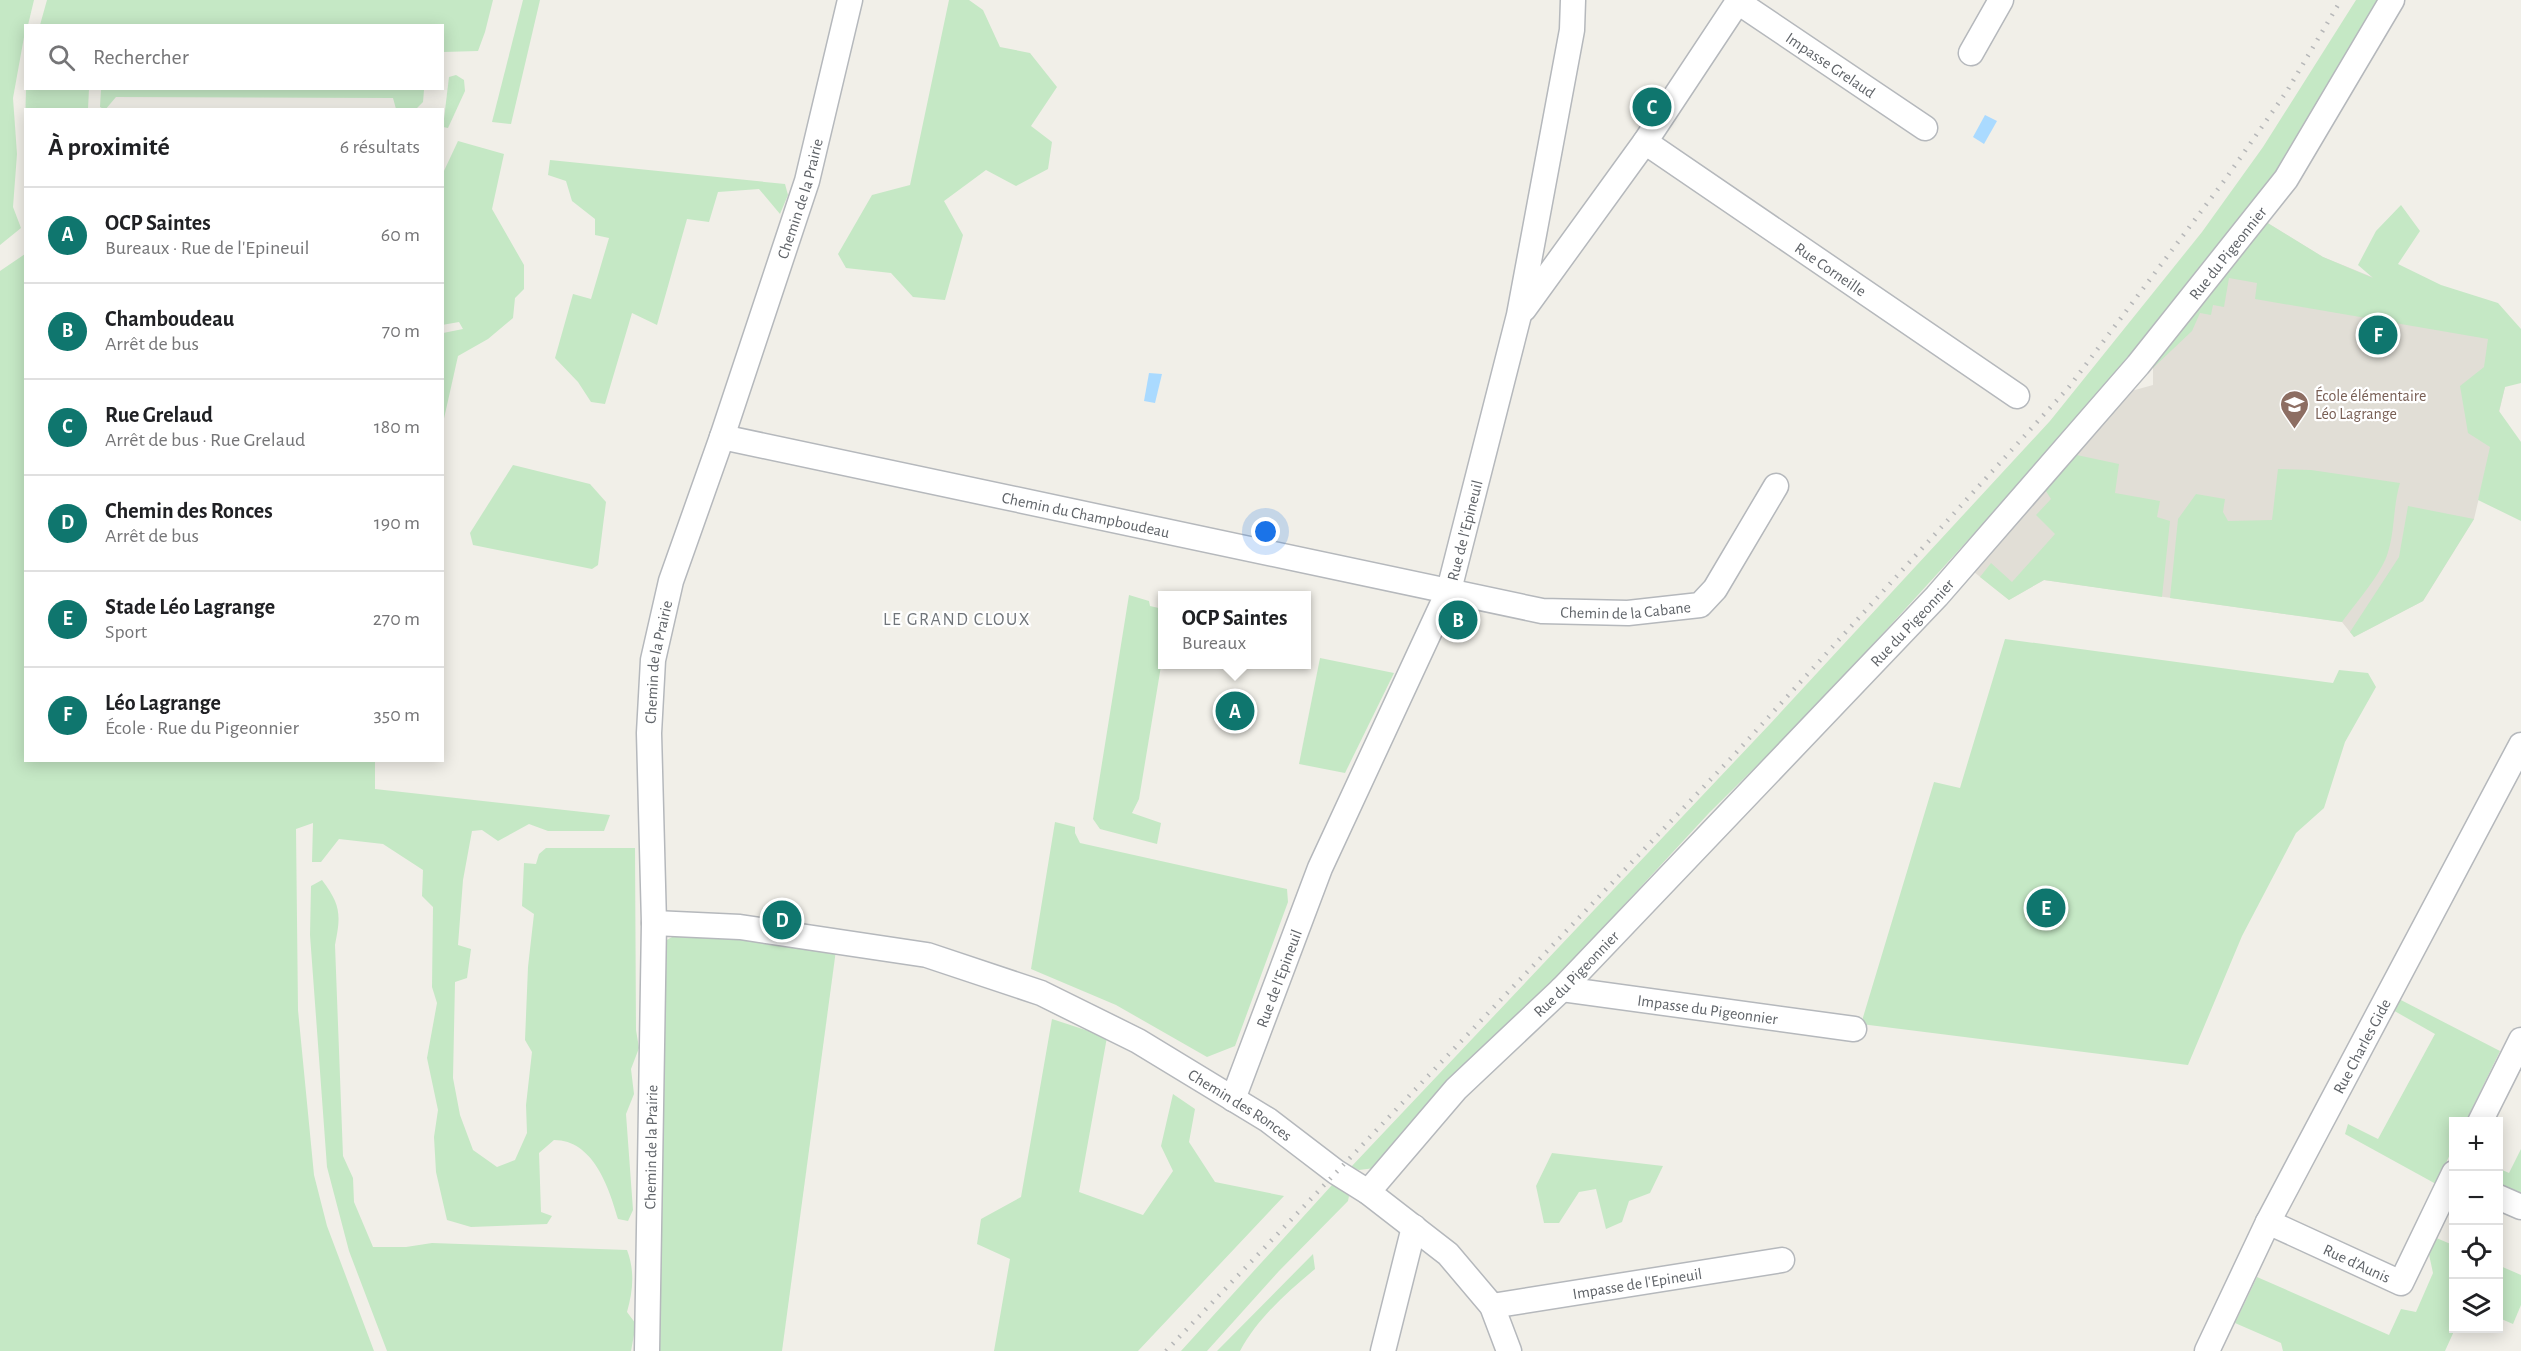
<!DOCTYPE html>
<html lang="fr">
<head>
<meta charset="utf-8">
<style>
	:root { --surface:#fff; --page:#f2f2f2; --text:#202124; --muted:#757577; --line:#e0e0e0; --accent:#0f766e }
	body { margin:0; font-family:"Alegreya Sans",sans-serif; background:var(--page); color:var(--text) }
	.controls { position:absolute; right:18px; bottom:18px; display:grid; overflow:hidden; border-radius:0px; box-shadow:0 3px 15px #0003 }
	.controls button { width:54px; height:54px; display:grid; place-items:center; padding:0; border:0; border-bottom:2px solid var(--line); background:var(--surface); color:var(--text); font:30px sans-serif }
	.you { position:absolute; left:1266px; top:532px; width:21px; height:21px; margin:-15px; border:4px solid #fff; border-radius:50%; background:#1a73e8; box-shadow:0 0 0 9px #1a73e833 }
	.badge { display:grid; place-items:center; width:39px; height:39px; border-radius:50%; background:var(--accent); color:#fff; font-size:20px; font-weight:700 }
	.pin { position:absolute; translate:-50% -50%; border:3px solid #fff; box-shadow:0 2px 6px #0006 }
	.popup { position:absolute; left:1158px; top:591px; width:153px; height:78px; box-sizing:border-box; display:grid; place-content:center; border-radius:0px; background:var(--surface); filter:drop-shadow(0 2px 4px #0005); font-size:20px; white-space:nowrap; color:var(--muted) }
	.popup b { font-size:22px; color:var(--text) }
	.popup::after { content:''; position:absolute; left:50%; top:100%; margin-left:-12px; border:12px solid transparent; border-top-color:var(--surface) }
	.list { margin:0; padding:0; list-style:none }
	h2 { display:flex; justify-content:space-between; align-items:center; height:78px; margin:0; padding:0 24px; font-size:26px }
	h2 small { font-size:20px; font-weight:400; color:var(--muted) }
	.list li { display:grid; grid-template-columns:39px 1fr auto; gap:18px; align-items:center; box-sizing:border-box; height:96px; padding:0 24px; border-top:2px solid var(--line) }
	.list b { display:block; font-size:22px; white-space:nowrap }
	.list p { margin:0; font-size:20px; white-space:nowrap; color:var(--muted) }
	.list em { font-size:20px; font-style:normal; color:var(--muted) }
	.icon { flex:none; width:33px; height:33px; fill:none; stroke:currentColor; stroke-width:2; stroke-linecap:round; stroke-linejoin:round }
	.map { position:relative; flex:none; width:2521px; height:1351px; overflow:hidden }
	.search { position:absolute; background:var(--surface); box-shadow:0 3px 15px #0003; left:24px; top:24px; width:420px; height:66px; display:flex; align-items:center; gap:15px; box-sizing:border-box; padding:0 21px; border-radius:0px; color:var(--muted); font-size:22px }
	.panel { position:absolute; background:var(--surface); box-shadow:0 3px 15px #0003; left:24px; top:108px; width:420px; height:654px; border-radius:0px }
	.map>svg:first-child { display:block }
</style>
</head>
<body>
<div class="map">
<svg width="2521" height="1351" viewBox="0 0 2521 1351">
	<rect width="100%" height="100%" fill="#f1efe8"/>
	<!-- education -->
	<path fill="#e1ded6" d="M2266,222L2323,257L2517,336L2474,519L2423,601L2354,637L2342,622L2044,580L2009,600L1974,572L2124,393L2153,385V361Z"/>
	<!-- green -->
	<g fill="#c5e8c5">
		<path d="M0,0H34L28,25L26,26L13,98L17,154L13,207L21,228L0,245Z"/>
		<path d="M47,0H493L485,32L478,51L443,52L442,26L40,25Z"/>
		<path d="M523,0H540L511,124L492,122Z"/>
		<path d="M949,0H969L983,10L1000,47L1030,53L1057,87L1031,126L1052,142L1048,169L1016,186L986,170L944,201L963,235L945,300L913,297L891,273L846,268L838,254L872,195L910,185Z"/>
		<path d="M2356,0H2378L2271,181L2231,237L2160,318L2062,437L1814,709L1709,813L1549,986L1375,1168L1359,1170L1351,1167L1770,724L2050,421L2202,232L2263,147Z"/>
		<path d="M456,75L464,80L465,91L448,128L443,127L449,77Z"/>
		<path d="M26,89H89L88,109L26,110L25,129Z"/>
		<path d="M101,89L424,90L423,102L416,109H396L393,98L116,97L105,110L100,107Z"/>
		<path d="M458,141L504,154L492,209L524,265V289L515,298L513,318L488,339L458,356L443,423V333L463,329L459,322L442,325L443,173Z"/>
		<path d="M550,160L785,184L788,195L780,214L759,189L718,192L709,222L687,219L657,325L632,313L605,404L591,402L578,382L555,358L573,294L591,299L609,238L595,235V219L572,201L566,181L548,175Z"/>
		<path d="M2401,205L2420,231L2398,264L2441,285L2498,303L2521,329V383L2505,387L2499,411L2521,442V521L2478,500L2490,447L2468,433L2460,386L2484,367L2488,339L2255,299L2257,283L2229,278L2224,307L2213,305L2211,315L2200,313L2192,331L2153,368V361L2266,222L2323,257L2373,278L2358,265L2376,231Z"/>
		<path d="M25,254L26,760L375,761V789L610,815L604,831H548L529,824L498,841L482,830L472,831L463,880L458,945L471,949L467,978L455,982L453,1078L460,1115L473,1150L497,1167L515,1160L527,1133L526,1105L532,1052L525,1040L528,967L534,914L522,906L524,863L536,864L539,854L546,848H635L636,1030L639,1048L631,1069L634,1094L626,1114L633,1210L628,1221L618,1219C609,1187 593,1140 554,1140L539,1153L541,1212L552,1216L547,1224L471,1227L447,1220L436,1172L434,1137L438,1110L427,1058L437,1003L432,987L433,907L422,896L423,870L383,844L339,839L321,862H312L313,823L296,829L298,1010L314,1175L327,1226L374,1351H0V271Z"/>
		<path d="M2072,454L2119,464L2115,493L2160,501L2157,517L2170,521L2162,597L2044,580L2009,600L1980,577L1991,563L2012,582L2055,534L2036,515L2051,499L2044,488Z"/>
		<path d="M513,465L590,484L606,502L598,565L592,569L473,545L470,533Z"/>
		<path d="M2278,469L2311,470L2400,483C2393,506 2395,530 2388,552C2383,572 2355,604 2342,622L2170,598L2178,519L2196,494L2225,499L2223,512L2228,521L2272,520Z"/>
		<path d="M2408,506L2474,519L2423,601L2354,637L2350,632L2399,557Z"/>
		<path d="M1129,595L1149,601L1150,606L1163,609V654L1139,799L1132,813L1161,823L1157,844L1100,829L1093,819Z"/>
		<path d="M2005,639L2333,683L2339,670L2368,673L2376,687L2345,742L2324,808L2296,833L2242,936L2188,1065L1861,1024L1934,782L1960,788Z"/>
		<path d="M1320,658L1394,673L1345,773L1299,764Z"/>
		<path d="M1055,822L1075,827V833L1080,843L1287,889L1288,902L1235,1046L1207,1057L1116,1005L1031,969Z"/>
		<path d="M322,880C341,905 341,915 335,945L343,1156L353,1178L354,1202L373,1247H406L432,1243L627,1250C635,1271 633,1291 627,1312L636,1324L631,1351H387L349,1251L327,1167L310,935L311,886Z"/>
		<path d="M681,932L836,950L782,1351H654L665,941Z"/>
		<path d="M2397,998L2500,1051L2466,1121L2454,1122L2453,1148L2436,1184L2345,1134L2348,1124L2378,1139L2435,1034L2391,1009Z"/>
		<path d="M1052,1019L1107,1037L1079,1192L1143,1215L1173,1171L1161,1146L1173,1094L1195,1109L1189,1142L1215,1182L1284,1196L1138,1351H994L1010,1259L977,1244L981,1219L1021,1197Z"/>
		<path d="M2521,1149V1199L2499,1188L2498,1168L2509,1173Z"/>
		<path d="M1552,1153L1663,1166L1650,1193L1629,1201L1622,1222L1606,1229L1596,1189L1579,1192L1559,1223H1544L1536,1186Z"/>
		<path d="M1332,1185L1337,1186L1349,1196L1348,1201L1279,1271L1207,1351H1181Z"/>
		<path d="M2434,1237L2453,1245L2455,1329L2445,1351H2283L2281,1343L2235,1323L2257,1277L2389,1335L2401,1309L2416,1312L2433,1273L2427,1245Z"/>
		<path d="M1313,1254L1315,1269C1286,1293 1258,1318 1240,1351H1217Z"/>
		<path d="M2498,1265L2521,1275V1305L2513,1324L2499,1318Z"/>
	</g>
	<!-- water -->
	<g fill="#aadaff">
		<path d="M1985,115L1997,121L1984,144L1973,137Z"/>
		<path d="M1149,373L1162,374L1155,403L1144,401Z"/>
	</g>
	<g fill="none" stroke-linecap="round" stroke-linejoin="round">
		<defs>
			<g id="minor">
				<path id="s1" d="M1738,2L1925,128"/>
				<path d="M1971,53L2001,0"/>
				<path id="s2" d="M1645,142L2017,396"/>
				<path d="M1524,309L1645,142L1739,0"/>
				<path id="s3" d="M722,437L1542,611L1628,613L1700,605L1715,589L1776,486"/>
				<path id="s4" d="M654,923L740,927L927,955L1041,993L1138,1041L1268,1120L1336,1172L1368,1192L1448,1254L1492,1306L1509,1351"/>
				<path id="s5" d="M1562,989L1854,1029"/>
				<path id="s6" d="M1233,1099L1320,868L1449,590L1519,315L1572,30L1573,0"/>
				<path d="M2480,1122L2521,1040"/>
				<path id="s7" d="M1368,1192L1456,1089L1562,989L1937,596L2138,365L2286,179L2392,0"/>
				<path d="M2498,1197L2521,1207"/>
				<path id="s8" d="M2268,1222L2401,1283L2454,1173"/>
				<path id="s9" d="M1492,1306L1782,1260"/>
				<path id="s10" d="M647,1351L654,923L649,733L653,660L671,581L722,437L807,181L850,0"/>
				<path d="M1383,1351L1414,1227"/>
				<path id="s11" d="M2207,1351L2268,1222L2521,745"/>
			</g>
		</defs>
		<!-- minor casing -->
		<use href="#minor" stroke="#b5b8bc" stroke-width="27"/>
		<!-- minor -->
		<use href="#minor" stroke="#fff" stroke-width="24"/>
		<!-- rail -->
		<path stroke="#b6b7b8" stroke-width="4.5" stroke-dasharray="1.5 8" stroke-linecap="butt" d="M1166,1351L1734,755L2069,387L2224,181L2287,91L2341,0"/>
	</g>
	<!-- icons -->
	<defs>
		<symbol id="school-pin" viewBox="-11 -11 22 30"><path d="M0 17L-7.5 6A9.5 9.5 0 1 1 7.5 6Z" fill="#8d6e63" stroke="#fff"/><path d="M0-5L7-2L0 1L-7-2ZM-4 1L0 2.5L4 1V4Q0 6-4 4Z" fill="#fff"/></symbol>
	</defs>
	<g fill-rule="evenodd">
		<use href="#school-pin" x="2278" y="388" width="33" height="45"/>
	</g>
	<g text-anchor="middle" stroke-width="4.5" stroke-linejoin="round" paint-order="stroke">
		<!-- street labels -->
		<g font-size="16" fill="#5f6368" stroke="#fff">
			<text dy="6" stroke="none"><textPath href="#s1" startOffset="112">Impasse Grelaud</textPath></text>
			<text dy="6" stroke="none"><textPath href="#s10" startOffset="1176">Chemin de la Prairie</textPath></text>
			<text dy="6" stroke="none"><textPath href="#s7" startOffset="1274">Rue du Pigeonnier</textPath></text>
			<text dy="6" stroke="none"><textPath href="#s2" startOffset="225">Rue Corneille</textPath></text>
			<text dy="6" stroke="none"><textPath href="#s3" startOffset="372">Chemin du Champboudeau</textPath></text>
			<text dy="6" stroke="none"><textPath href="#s6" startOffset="615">Rue de l'Epineuil</textPath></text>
			<text dy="6" stroke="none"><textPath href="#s3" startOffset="922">Chemin de la Cabane</textPath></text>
			<text dy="6" stroke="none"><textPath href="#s7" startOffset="788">Rue du Pigeonnier</textPath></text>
			<text dy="6" stroke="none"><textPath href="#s10" startOffset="690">Chemin de la Prairie</textPath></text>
			<text dy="6" stroke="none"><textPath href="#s7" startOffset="302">Rue du Pigeonnier</textPath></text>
			<text dy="6" stroke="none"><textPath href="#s6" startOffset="129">Rue de l'Epineuil</textPath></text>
			<text dy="6" stroke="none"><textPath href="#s5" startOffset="147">Impasse du Pigeonnier</textPath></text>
			<text dy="6" stroke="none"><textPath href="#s11" startOffset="342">Rue Charles Gide</textPath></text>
			<text dy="6" stroke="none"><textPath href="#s4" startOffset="624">Chemin des Ronces</textPath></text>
			<text dy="6" stroke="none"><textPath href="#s10" startOffset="204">Chemin de la Prairie</textPath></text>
			<text dy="6" stroke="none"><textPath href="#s8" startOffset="98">Rue d'Aunis</textPath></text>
			<text dy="6" stroke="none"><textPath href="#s9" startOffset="147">Impasse de l'Epineuil</textPath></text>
		</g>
		<!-- education labels -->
		<g font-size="16" fill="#785e54" stroke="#fff" text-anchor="start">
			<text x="2315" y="401">École élémentaire<tspan x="2315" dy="18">Léo Lagrange</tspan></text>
		</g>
		<!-- neighbourhood labels -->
		<g font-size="18" letter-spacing="1.5" fill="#70757a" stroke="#fff">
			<text x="957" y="625">LE GRAND CLOUX</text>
		</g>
	</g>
</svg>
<div class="controls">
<button>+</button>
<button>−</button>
<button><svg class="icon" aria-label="locate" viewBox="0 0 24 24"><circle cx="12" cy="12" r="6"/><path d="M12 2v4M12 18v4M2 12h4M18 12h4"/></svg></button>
<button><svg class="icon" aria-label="layers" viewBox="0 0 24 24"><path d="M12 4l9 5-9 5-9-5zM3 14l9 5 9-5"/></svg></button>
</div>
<div class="you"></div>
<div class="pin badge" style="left:1235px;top:711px">A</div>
<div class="popup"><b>OCP Saintes</b>Bureaux</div>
<div class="pin badge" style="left:1458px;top:620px">B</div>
<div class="pin badge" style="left:1652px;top:107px">C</div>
<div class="pin badge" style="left:782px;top:920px">D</div>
<div class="pin badge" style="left:2046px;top:908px">E</div>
<div class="pin badge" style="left:2378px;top:335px">F</div>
<div class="search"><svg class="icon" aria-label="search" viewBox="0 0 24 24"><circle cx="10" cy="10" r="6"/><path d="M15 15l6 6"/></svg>Rechercher</div>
<section class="panel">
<h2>À proximité<small>6 résultats</small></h2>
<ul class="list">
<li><span class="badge">A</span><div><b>OCP Saintes</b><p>Bureaux · Rue de l'Epineuil</p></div><em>60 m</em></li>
<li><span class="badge">B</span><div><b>Chamboudeau</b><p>Arrêt de bus</p></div><em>70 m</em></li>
<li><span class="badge">C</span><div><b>Rue Grelaud</b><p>Arrêt de bus · Rue Grelaud</p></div><em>180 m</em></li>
<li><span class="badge">D</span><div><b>Chemin des Ronces</b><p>Arrêt de bus</p></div><em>190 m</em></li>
<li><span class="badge">E</span><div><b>Stade Léo Lagrange</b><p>Sport</p></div><em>270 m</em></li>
<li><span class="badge">F</span><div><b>Léo Lagrange</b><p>École · Rue du Pigeonnier</p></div><em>350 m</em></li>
</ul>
</section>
</div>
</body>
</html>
